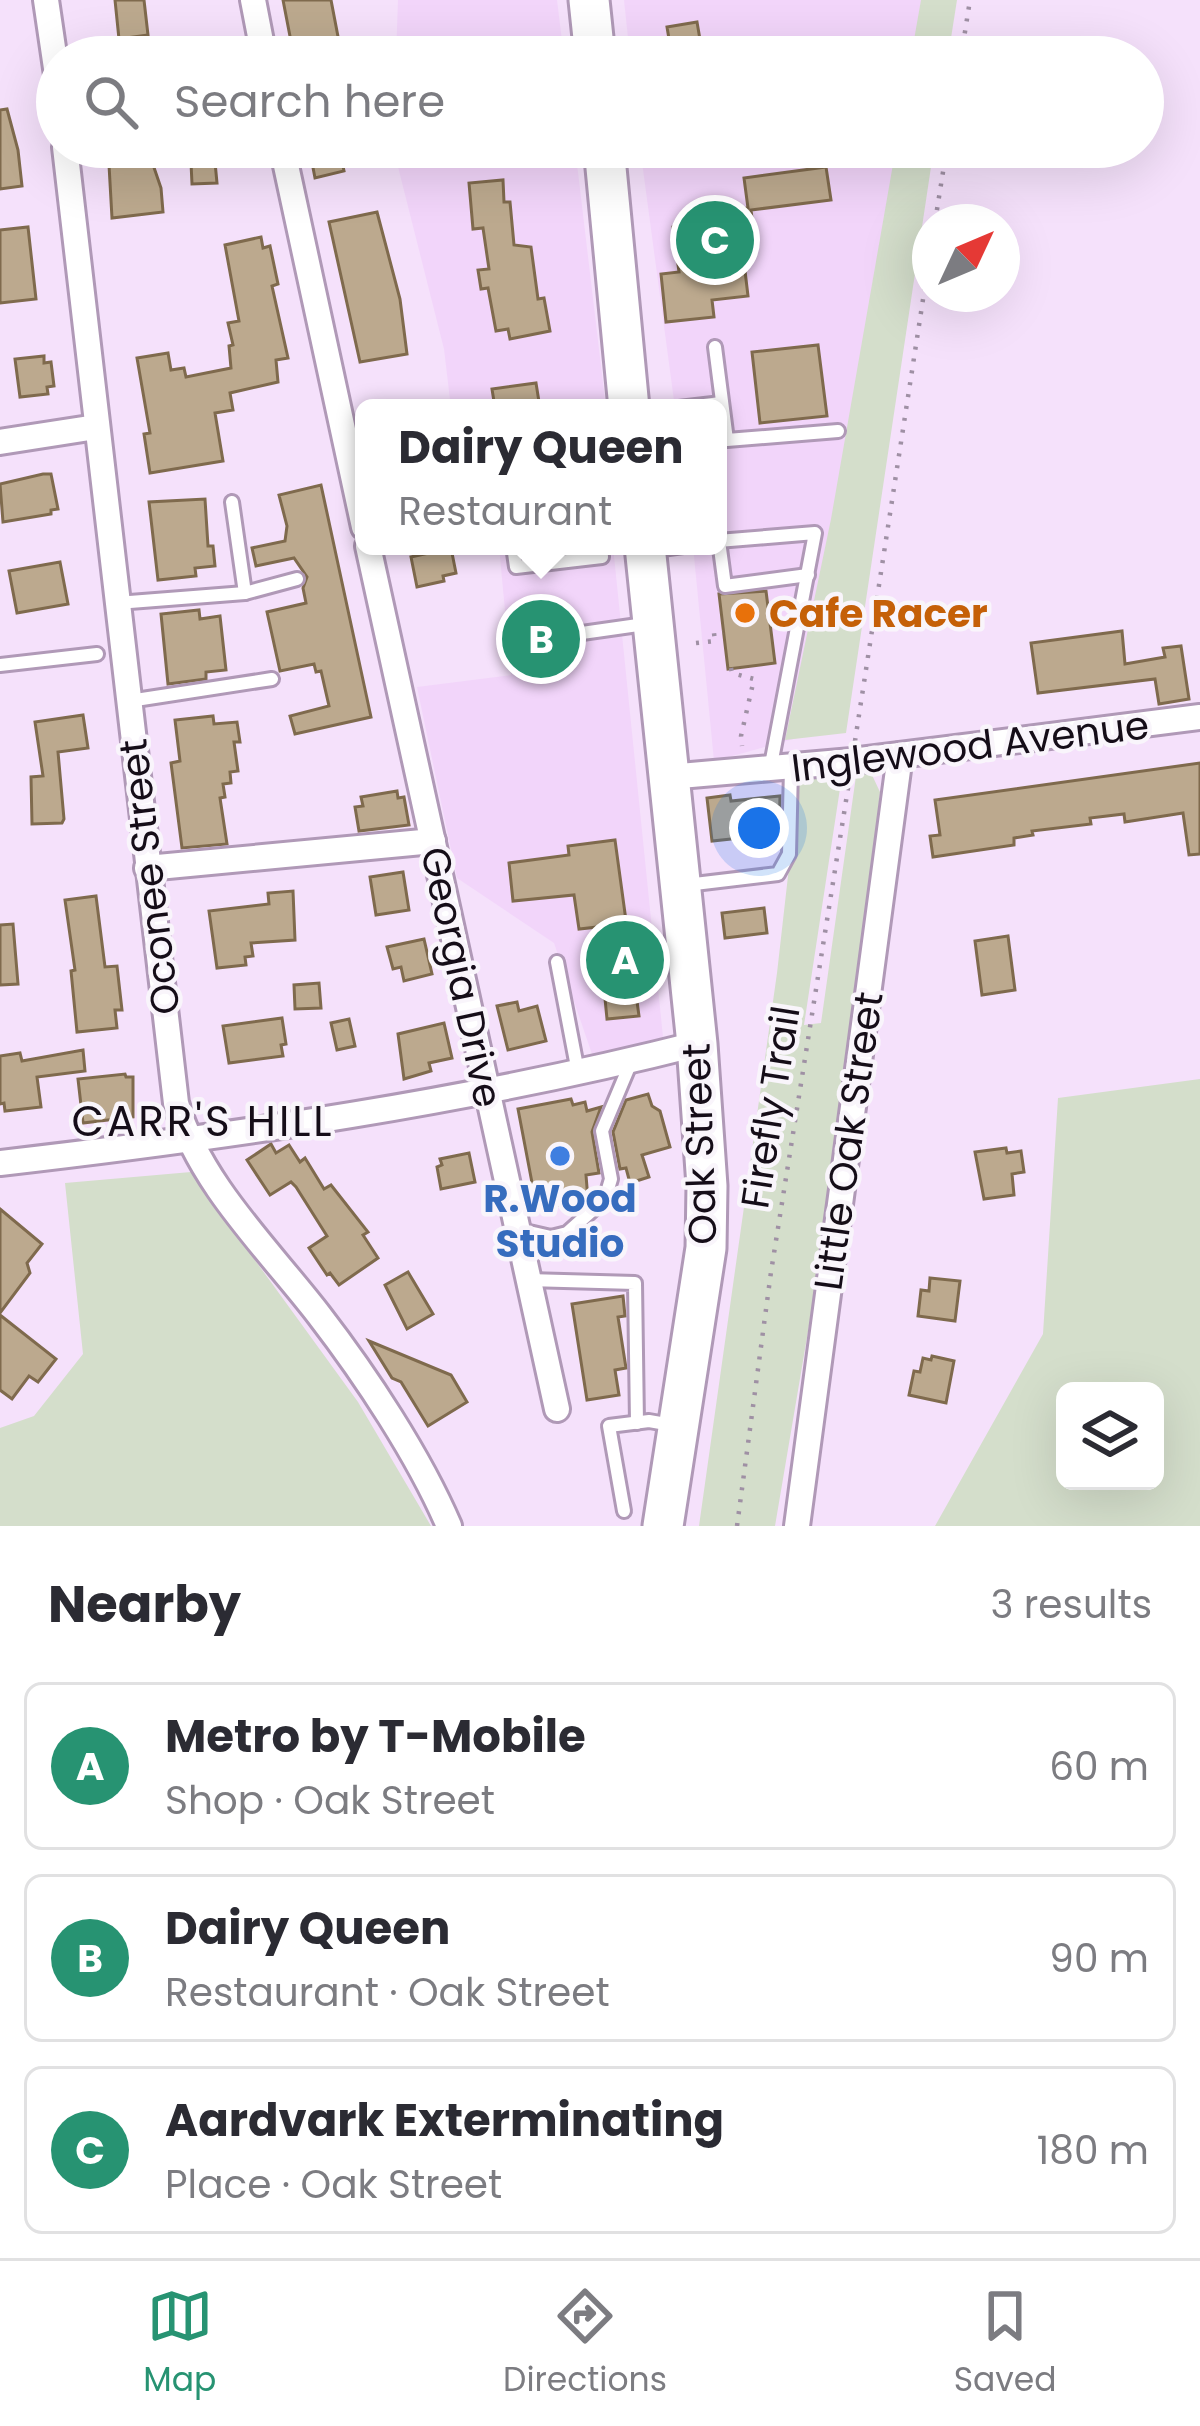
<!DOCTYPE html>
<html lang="en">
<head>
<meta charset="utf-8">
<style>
	:root { --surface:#fff; --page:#f2f2f3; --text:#2b2b33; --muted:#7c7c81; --line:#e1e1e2; --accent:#279372 }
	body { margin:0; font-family:Poppins,sans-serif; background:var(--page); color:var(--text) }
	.controls { position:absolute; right:36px; bottom:36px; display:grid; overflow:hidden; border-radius:18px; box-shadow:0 12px 48px #0002 }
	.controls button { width:108px; height:108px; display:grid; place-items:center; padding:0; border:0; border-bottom:3px solid var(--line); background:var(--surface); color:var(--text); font:60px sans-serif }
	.compass { position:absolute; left:912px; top:204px; width:108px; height:108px; border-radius:50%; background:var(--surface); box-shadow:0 12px 48px #0002; rotate:46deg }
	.you { position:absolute; left:759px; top:828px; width:42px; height:42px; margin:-30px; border:9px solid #fff; border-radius:50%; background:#1a73e8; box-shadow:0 0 0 18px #1a73e833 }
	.badge { display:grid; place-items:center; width:78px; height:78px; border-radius:50%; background:var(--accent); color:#fff; font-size:39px; font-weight:700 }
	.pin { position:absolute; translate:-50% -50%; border:6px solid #fff; box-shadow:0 3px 12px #0006 }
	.popup { position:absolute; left:355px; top:399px; width:372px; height:156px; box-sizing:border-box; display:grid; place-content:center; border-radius:18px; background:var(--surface); filter:drop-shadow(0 3px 9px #0005); font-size:39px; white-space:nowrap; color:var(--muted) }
	.popup b { font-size:45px; color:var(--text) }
	.popup::after { content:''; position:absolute; left:50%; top:100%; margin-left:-24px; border:24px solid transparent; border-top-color:var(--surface) }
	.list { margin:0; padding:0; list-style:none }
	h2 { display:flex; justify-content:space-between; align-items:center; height:156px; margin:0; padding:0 48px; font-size:51px }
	h2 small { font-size:39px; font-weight:400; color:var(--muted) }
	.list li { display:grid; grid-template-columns:78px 1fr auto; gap:36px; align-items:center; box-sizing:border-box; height:168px; margin:0 24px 24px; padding:0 24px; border:3px solid var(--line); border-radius:18px }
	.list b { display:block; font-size:45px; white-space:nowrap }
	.list p { margin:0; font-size:39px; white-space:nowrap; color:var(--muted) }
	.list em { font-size:39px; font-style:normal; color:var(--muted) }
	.icon { flex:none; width:66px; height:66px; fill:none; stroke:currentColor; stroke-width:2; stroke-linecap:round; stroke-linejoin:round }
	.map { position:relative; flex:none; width:1200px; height:1526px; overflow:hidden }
	.search { position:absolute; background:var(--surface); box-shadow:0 12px 48px #0002; left:36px; right:36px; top:36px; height:132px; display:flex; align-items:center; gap:30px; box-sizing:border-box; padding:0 42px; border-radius:66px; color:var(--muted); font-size:45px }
	.sheet { height:732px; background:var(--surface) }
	nav { display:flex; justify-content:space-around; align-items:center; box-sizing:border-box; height:168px; border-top:3px solid var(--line); background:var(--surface); font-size:33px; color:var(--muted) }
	nav a { display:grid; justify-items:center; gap:6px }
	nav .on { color:var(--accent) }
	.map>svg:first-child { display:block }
</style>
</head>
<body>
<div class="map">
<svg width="1200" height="1526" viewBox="0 0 1200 1526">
	<rect width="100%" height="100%" fill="#f5e1fb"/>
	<!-- built -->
	<g fill="#f2d5fa">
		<path d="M398,0H557L564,57H396Z"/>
		<path d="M624,0H934L926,57H630Z"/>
		<path d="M393,147H575L606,408H451L444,349Z"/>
		<path d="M640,147H914L833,728L714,761L693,546H718V408H675Z"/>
		<path d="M499,546H613L663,1037L593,1057L554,943L457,878L417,687L511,675Z"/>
	</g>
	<!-- green -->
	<g fill="#d4decb" fill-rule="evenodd">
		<path d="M921,0H957L948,57H911Z"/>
		<path d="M896,147H934L846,733L785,740L831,519Z"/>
		<path d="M861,770L872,775L880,792L872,870L814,1296L775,1526H699L777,973L799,779L835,774L841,782L804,1025L821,1023L856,776Z"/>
		<path d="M1200,1079V1526H935L1043,1334L1058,1098ZM1155,1391V1481H1065V1391Z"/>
		<path d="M191,1172L358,1402L431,1526H0V1428L34,1416L83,1354L65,1183Z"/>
	</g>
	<!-- building -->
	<g fill="#bca98e" stroke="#7f6a4d" stroke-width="3">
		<path d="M115,0H144L148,35L119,39Z"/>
		<path d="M283,0H331L340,47L333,48L335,57H294Z"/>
		<path d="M697,22L703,57H672L667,27Z"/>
		<path d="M7,109L18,150L22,186L0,189V110Z"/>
		<path d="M108,147H147L161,188L163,212L112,218Z"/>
		<path d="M309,147H339L344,171L315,178Z"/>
		<path d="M215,162L217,183L192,184L191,163Z"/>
		<path d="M826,167L831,200L751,210L756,252L743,254L748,296L712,300L714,317L666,322L661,274L679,272L673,227L733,220L732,210L748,208L744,178Z"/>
		<path d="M503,180L504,202H510L514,245L531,247L538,299L544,298L550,331L510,339L508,329L496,331L488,288L481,289L478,270L489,269L483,228L473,229L469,183Z"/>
		<path d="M377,212L400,299L407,354L360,362L329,222Z"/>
		<path d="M28,227L36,299L0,303V230Z"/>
		<path d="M261,237L263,248L270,246L278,284L272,286L288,358L276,360L278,382L230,393L233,410L215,413L223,461L150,473L144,434L150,433L137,358L168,353L171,370L184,368L186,377L231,368L229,346L233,345L228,323L239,321L225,245Z"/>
		<path d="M818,345L827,416L760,423L752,352Z"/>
		<path d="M44,356V363L51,362L54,386L47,387L48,394L20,397L15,359Z"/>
		<path d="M536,383L540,408H495L492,389Z"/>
		<path d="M43,474H51L58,509L51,510V514L3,522L0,484Z"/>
		<path d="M321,485L371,717L295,734L290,716L329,706L321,671L316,672L314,664L280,671L267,612L306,603L303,588L307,577L294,558L256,566L252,548L285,541L287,526L279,495Z"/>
		<path d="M205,499L208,546H213L215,566L195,568L196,576L158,580L149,502Z"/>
		<path d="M451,548L456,573L443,576L444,581L417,587L411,557Z"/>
		<path d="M60,562L68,604L17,613L9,571Z"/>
		<path d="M766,591L775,663L728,669L719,594Z"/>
		<path d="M559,606L568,666L522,671L514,612Z"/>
		<path d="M199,610L200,619L220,616L226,670L206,672V679L168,684L161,614Z"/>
		<path d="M1122,631L1125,664L1165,657L1163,648L1181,646L1189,699L1159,704L1155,679L1038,693L1031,643Z"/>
		<path d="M83,715L88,748L58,752L64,819L62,823L32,824L31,777L43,776L35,722Z"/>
		<path d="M213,716L214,724L237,722L240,742H234L238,771L230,772L231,783L223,784L225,797L220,798L227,844L182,848L171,763L180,761L175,720Z"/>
		<path d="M1200,763V854L1189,855L1183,813L1125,822L1124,814L1090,818L1091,824L1032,831L1033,835L1014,838V845L933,857L930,836L940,835L935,800Z"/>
		<path d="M397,791L398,798L404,797L409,825L359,831L355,807L363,806L361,797Z"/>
		<path d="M730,795L731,801L780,796L779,834L712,841L707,798Z"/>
		<path d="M615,840L639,1016L607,1019L598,927L579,929L574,895L513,901L509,863L569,855L568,846Z"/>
		<path d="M403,872L409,910L376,915L370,877Z"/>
		<path d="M293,891L295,940L251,943L253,956L245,957L246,965L217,968L209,911L269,904L268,893Z"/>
		<path d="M96,896L105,967L117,966L122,1010H115L117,1028L77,1032L71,971L75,970L65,900Z"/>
		<path d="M764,908L767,933L725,938L722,913Z"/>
		<path d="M13,924L18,984L0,985V925Z"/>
		<path d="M1008,936L1015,990L982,995L975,941Z"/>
		<path d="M424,939L432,974L404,981L401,967L393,969L387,947Z"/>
		<path d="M319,983L321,1008L295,1009L294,985Z"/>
		<path d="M517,1002L519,1011L537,1006L546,1041L508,1050L497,1006Z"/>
		<path d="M282,1018L286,1044L281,1045L283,1056L229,1063L223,1026Z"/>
		<path d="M349,1019L355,1046L337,1050L331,1023Z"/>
		<path d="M444,1023L452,1058L429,1063L431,1071L404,1079L398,1034Z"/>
		<path d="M83,1050L85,1071L37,1077L41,1107L5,1111L4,1103L0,1104V1056L20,1053L22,1061Z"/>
		<path d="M125,1074L126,1077H133V1117L83,1123L78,1079Z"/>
		<path d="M648,1094L652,1106L660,1111L670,1147L642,1155L649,1177L630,1183L626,1168L620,1169L613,1132L626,1100Z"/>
		<path d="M571,1099L573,1105L585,1102L587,1111L601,1107L592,1132L599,1173L586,1175L588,1200L537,1209L518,1109Z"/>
		<path d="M271,1144L276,1153L289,1145L300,1162L305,1158L324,1189L331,1185L368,1232L363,1235L378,1258L339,1285L330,1273L327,1275L309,1248L327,1236L296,1187L291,1182L270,1195L247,1160Z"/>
		<path d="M1006,1148L1007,1153L1021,1151L1024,1172L1012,1174L1014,1195L984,1199L975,1152Z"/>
		<path d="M469,1153L475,1182L441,1189L437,1167L442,1165L440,1159Z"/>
		<path d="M0,1209L42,1244L27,1263L30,1273L0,1313Z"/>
		<path d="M408,1272L433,1314L407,1329L385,1285Z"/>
		<path d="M930,1278L960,1281L955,1321L918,1316L921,1290L929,1291Z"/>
		<path d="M623,1296L625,1316L618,1317L626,1368L615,1370L619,1395L587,1400L572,1304Z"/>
		<path d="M0,1315L56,1359L38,1382L29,1376L12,1399L0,1390Z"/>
		<path d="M369,1341L451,1375L467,1402L428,1426L401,1382L392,1378Z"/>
		<path d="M932,1356L954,1361L946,1403L909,1395L914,1371L920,1372L923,1358L931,1360Z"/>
	</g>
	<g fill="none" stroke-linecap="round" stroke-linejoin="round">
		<defs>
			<g id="lane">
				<path d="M715,347L727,440L838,431"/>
				<path d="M679,408L721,403"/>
				<path d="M232,502L245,593"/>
				<path d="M718,541L815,533L770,770"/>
				<path d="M719,541L725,586L808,575"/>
				<path d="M513,546L516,567L602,557L601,546"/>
				<path d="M648,551L683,546"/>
				<path d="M117,603L245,593L297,579"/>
				<path d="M575,634L645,624"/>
				<path d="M0,665L97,654"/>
				<path d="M129,701L272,679"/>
				<path d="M686,885L778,874L789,854L791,768"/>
				<path d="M557,962L578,1072"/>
				<path d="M516,1229L551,1237L567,1233L605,1199L611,1179L602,1131L631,1062"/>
				<path d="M528,1280L635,1283L637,1423"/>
				<path d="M624,1511L609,1426L649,1421L672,1425"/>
			</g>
			<g id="street">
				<path d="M46,0L57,75"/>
				<path d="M253,0L264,57"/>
				<path d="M65,147L176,1103C199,1183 269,1250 319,1315C366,1376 419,1456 449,1526"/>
				<path d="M282,147L364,527"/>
				<path d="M0,442L96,427"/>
				<path d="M368,546L557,1409"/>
				<path d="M668,777L852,761L1200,717"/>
				<path d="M147,868L433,841"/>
				<path d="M0,1163C234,1136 468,1102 697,1044"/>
				<path d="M797,1526L900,755"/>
			</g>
			<g id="primary">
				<path d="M589,0L595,57"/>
				<path d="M604,147L629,408"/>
				<path d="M645,546L697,1044L707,1186L706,1248L663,1526"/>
			</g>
		</defs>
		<!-- lane casing -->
		<use href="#lane" stroke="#b099b7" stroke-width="18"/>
		<!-- street casing -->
		<use href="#street" stroke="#b099b7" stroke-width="30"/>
		<!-- primary casing -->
		<use href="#primary" stroke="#b099b7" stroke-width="45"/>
		<!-- path -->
		<g stroke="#9f90a4" stroke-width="4.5" stroke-dasharray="3 9" stroke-linecap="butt">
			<path d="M961,57L970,0"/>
			<path d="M935,222L947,147"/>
			<path d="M696,643L715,641L714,633L723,632"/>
			<path d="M731,668L732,673L754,679L741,736L742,746"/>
			<path d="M855,741L930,254"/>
			<path d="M737,1526L771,1272L849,782"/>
		</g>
		<!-- lane -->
		<use href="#lane" stroke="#fff" stroke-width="12"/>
		<!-- street -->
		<use href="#street" stroke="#fff" stroke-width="24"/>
		<!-- primary -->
		<use href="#primary" stroke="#fff" stroke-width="39"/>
	</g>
	<!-- markers -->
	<circle fill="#e8710a" stroke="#f9f5fb" stroke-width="4.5" cx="745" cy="613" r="12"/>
	<circle fill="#3f7fe0" stroke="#f9f5fb" stroke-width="4.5" cx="560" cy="1156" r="12"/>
	<g text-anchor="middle" stroke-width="9" stroke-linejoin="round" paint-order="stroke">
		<!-- food labels -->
		<g font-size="39" font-weight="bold" fill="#c56008" stroke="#f9f5fb" text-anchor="start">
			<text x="769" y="627">Cafe Racer</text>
		</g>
		<!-- street labels -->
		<g font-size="39" fill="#150d18" stroke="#f9f5fb">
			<text transform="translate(970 746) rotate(-7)" y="14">Inglewood Avenue</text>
			<text transform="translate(149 877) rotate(-97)" y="14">Oconee Street</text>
			<text transform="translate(462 977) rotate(78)" y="14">Georgia Drive</text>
			<text transform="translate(770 1107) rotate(-81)" y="14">Firefly Trail</text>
			<text transform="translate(848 1141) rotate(-82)" y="14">Little Oak Street</text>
			<text transform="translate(699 1144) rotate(-92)" y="14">Oak Street</text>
		</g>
		<!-- shop labels -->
		<g font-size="39" font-weight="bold" fill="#366cbe" stroke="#f9f5fb">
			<text x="560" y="1212">R.Wood<tspan x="560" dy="45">Studio</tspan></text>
		</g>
		<!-- neighbourhood labels -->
		<g font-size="42" letter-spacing="3" fill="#150d18" stroke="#f9f5fb">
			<text x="203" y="1136">CARR'S HILL</text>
		</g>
	</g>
</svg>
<div class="controls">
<button><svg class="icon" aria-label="layers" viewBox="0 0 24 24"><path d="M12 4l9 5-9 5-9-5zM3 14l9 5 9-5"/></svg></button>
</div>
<svg class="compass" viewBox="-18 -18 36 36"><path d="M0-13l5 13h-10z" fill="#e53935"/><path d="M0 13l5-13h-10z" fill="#7c7c81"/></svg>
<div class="you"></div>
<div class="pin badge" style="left:625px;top:960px">A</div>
<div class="pin badge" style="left:541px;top:639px">B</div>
<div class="popup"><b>Dairy Queen</b>Restaurant</div>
<div class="pin badge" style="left:715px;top:240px">C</div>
<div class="search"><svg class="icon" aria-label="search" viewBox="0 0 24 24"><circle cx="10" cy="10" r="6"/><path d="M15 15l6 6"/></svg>Search here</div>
</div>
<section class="sheet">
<h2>Nearby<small>3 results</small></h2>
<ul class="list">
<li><span class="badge">A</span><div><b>Metro by T-Mobile</b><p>Shop · Oak Street</p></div><em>60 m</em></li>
<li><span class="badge">B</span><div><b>Dairy Queen</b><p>Restaurant · Oak Street</p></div><em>90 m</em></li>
<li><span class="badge">C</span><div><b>Aardvark Exterminating</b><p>Place · Oak Street</p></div><em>180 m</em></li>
</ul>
</section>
<nav>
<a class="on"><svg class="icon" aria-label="map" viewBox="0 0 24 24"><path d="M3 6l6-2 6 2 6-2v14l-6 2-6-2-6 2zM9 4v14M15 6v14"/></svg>Map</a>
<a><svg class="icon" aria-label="directions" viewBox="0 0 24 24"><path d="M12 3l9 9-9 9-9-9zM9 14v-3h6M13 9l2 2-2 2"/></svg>Directions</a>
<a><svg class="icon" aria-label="saved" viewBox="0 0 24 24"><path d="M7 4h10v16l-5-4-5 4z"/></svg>Saved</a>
</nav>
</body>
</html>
